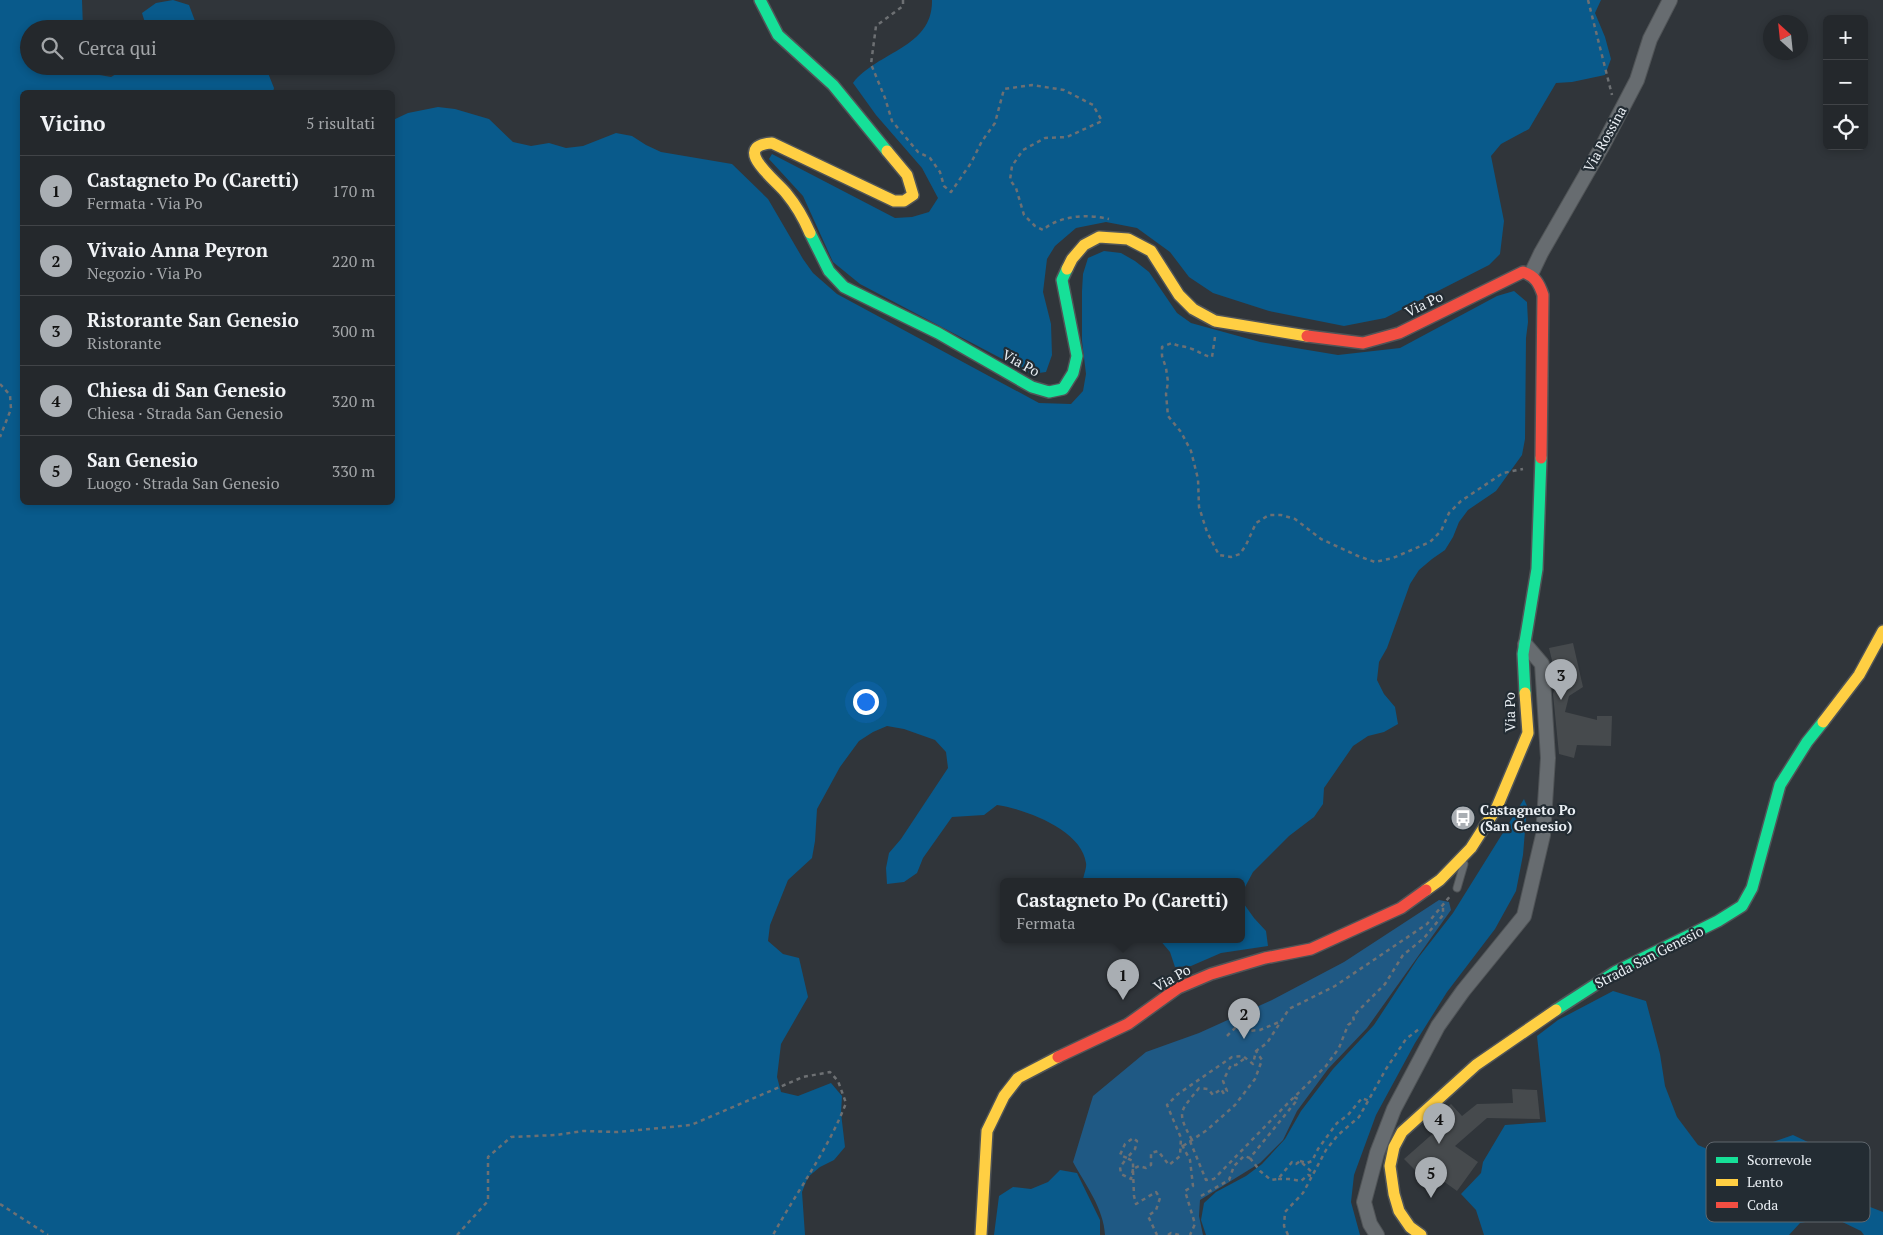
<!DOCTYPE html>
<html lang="it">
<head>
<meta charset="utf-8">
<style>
	:root { --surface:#24282c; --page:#2c3034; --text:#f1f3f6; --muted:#a3a6a9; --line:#414448; --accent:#a9aeb3 }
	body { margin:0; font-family:"PT Serif",serif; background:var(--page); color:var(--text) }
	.controls { position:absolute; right:15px; top:15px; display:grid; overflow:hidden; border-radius:8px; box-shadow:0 2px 8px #0003 }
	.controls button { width:45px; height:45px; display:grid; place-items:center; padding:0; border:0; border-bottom:1px solid var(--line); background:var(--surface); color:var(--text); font:25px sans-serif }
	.compass { position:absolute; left:1763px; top:15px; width:45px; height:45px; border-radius:50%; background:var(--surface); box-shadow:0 2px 8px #0003; rotate:333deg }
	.you { position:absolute; left:865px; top:701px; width:18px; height:18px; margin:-12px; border:4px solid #fff; border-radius:50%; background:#1a73e8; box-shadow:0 0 0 8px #1a73e833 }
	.badge { display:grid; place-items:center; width:32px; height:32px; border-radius:50%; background:var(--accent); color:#111; font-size:16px; font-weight:700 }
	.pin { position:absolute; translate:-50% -41px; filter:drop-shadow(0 1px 2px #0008) }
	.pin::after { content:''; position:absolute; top:26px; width:18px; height:15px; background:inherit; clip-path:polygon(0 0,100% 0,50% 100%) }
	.popup { position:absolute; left:1000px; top:878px; width:245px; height:65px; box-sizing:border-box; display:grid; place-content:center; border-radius:8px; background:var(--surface); filter:drop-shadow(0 1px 4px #0005); font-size:16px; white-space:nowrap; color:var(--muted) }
	.popup b { font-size:19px; color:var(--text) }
	.popup::after { content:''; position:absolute; left:50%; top:100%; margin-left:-10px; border:10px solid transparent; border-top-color:var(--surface) }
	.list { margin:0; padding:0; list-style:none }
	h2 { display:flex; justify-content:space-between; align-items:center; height:65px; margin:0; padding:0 20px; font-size:21px }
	h2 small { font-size:16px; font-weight:400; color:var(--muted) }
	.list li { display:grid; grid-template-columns:32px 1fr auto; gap:15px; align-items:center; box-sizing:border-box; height:70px; padding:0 20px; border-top:1px solid var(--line) }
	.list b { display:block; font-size:19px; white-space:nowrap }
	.list p { margin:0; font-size:16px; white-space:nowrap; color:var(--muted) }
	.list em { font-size:16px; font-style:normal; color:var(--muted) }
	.icon { flex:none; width:28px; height:28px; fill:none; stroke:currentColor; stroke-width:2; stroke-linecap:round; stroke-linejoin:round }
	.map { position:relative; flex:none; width:1883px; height:1235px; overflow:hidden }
	.search { position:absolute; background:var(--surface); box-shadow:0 2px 8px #0003; left:20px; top:20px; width:375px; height:55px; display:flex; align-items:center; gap:12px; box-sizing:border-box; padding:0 18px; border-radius:28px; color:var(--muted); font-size:19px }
	.panel { position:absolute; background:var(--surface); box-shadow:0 2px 8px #0003; left:20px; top:90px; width:375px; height:415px; border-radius:8px }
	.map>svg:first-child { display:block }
</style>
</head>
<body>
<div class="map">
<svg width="1883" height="1235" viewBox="0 0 1883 1235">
	<rect width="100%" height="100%" fill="#30353a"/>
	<!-- green -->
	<path fill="#1f5984" d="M1439,900L1449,902L1451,910L1367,1028L1328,1069L1297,1111L1283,1140L1260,1163L1200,1200L1199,1216L1203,1235H1105C1104,1209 1085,1184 1073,1162L1093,1096L1146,1052L1199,1033L1272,1000L1344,962Z"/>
	<!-- forest -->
	<g fill="#095a8b">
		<path d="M0,0H82L83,29H29V66H84L94,74L111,77L130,66H256L268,73L274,88L273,92H22V502H392L393,120L408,113L438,107L455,109L489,119L513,142L531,146L549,143L566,148L583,146L616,133L632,136L646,145L661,152L732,164L768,199L803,259L813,273L837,294L1039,403L1071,404L1083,391L1086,374L1082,341V291L1083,274L1088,258L1104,251L1121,253L1135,261L1149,272L1177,313L1191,323L1260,342L1338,355L1400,348L1497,296L1514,291L1527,302L1528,322L1526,338L1525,439L1522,455L1496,491L1468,510L1459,522L1453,537L1445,550L1432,559L1419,570L1410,584L1387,648L1379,662L1377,680L1384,694L1395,707L1398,724L1384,732L1368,736L1353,746L1324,788L1323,804L1314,817L1289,836L1253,872L1245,887L1244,904L1254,918L1266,931L1268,946L1221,953L1191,966L1175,967L1170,952L1159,939H1242V881H1083C1083,876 1087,868 1086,863C1082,830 1025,809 997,805L984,815L952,817L923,858L917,873L904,882L887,884L886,868L889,853L901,839L948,768L946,752L935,740L904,729L887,726L873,732L859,741L840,767L817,809L815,841L812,858L788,880L770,925L768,941L783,954L799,958L808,997L781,1044L777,1077L781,1092L798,1096L831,1083L842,1096L841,1113L845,1147L834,1160L820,1167L808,1177L802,1192L805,1235H0Z"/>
		<path d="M173,0L189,5L198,29H147L142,13L156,3Z"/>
		<path d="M932,0H1601L1595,13L1605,37L1611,59L1605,75L1572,82L1556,83L1529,129L1501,144L1491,156L1504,221L1500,254L1489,265L1385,318L1344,326L1269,311L1213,293L1189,277L1170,252L1137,228L1106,222L1076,228L1055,246L1047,259L1043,292L1051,324L1052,355L1046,372L1031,374L860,284L833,262L803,196L769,159L772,154L895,218L912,217L929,212L938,198L922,168L876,115L853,83C878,51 933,48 932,0Z"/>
		<path d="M1524,799L1527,806L1523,855L1516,891L1495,929L1447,992L1415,1043L1376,1115L1354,1175L1351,1202L1360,1235H1206L1201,1220L1204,1203L1216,1192L1246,1176L1262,1164L1285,1139L1301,1111L1333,1069L1374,1025L1418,958L1453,913Z"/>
		<path d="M1613,991L1646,1001L1660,1054L1665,1086L1677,1117L1698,1145L1728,1158L1793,1135L1827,1151L1842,1180L1865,1205L1883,1212V1235H1864L1861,1231L1832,1217L1800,1223L1789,1235H1484L1476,1210L1461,1194L1481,1173L1483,1162L1505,1125L1546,1122L1537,1036L1558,1020Z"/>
		<path d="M1060,1170L1077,1173L1100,1220V1235H994L999,1196L1013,1187L1031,1189L1048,1182Z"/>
	</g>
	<!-- building -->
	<g fill="#464a4d">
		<path d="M1573,643L1583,687L1569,696L1565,712L1597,720V716H1612L1611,746L1577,745L1574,758L1559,754L1553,694L1557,681L1549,648Z"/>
		<path d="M1512,1089L1537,1090L1540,1119L1487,1118L1455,1146L1478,1162L1457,1191L1428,1170L1421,1176L1404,1159L1437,1130L1434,1124L1441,1119L1439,1115L1451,1104L1462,1116L1477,1104L1513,1103Z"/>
	</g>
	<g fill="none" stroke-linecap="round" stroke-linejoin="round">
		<defs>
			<path id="lane" d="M1457,888L1464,864"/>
			<g id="street">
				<path d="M1531,274L1541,253L1603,145L1637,80L1650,39L1670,0"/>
				<path d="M1377,1235L1370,1224L1364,1202L1377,1153L1394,1109L1438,1026L1463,991L1524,916L1543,835L1548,758L1542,664L1525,644"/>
			</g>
			<g id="fast">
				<path d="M760,0L778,35L833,85L887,151"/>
				<path d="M810,233L829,271L844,287L938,333L1032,387L1049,392L1063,389L1073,373L1077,356L1062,280L1067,269"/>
				<path d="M1525,693L1523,654L1537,569L1541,458"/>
				<path d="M1556,1010L1615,972L1718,921L1742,906L1752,888L1780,785L1807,742L1823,722"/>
			</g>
			<g id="slow">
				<path d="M810,233C804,219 796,205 786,193C778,182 729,146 772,143L894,201H904L913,195L907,175L887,151"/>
				<path d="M1067,269L1072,259L1084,245L1099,237L1128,239L1151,251L1179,295L1193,309L1215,321L1307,336"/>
				<path d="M1823,722L1859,675L1883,631"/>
				<path d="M1426,890L1440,880L1471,848L1497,807L1528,733L1525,693"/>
				<path d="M981,1235L987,1131L1004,1096L1018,1078L1058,1057"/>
				<path d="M1421,1235L1410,1227L1399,1211L1394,1194L1390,1166L1394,1147L1402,1132L1476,1065L1556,1010"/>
			</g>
			<g id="jam">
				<path d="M1307,336L1363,343L1399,333L1523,272C1535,276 1539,283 1543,295L1541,458"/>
				<path d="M1058,1057L1128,1024L1178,988L1211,974L1265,958L1311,949L1401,908L1426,890"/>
			</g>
		</defs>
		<!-- lane casing -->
		<use href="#lane" stroke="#505457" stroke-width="9"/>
		<!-- street casing -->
		<use href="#street" stroke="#505457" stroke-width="16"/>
		<!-- fast casing -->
		<use href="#fast" stroke="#505457" stroke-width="14"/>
		<!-- slow casing -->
		<use href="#slow" stroke="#505457" stroke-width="14"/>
		<!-- jam casing -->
		<use href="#jam" stroke="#505457" stroke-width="14"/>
		<!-- path -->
		<g stroke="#6d7073" stroke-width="2.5" stroke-dasharray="4 4" stroke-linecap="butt">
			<path d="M903,0V6L876,26L871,64L885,98L892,121L918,152L930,158L940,172L944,186L951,192L971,163L982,141L995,123L1004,89L1032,85L1064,90L1093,105L1102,121L1067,137L1045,138L1023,150L1012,166L1010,180L1016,188L1024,215L1035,226L1043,230C1060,215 1088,214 1109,219"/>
			<path d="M1588,0L1612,95"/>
			<path d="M1215,337L1212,357C1204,356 1200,352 1192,349C1186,346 1179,347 1172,343L1162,347V356L1166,368L1168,382L1166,394L1168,416L1181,432L1191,451L1198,479L1199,507L1207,532L1219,555L1231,557L1240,554L1246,545L1256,523L1269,515H1281L1295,519L1321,539L1358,556L1375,562L1393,558L1430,542L1441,531L1449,513L1461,501L1503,473L1523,469"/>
			<path d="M0,384L10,395L11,409L0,437"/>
			<path d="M1227,1036L1239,1024L1247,1031L1260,1030L1279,1022"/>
			<path d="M1192,1140C1176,1111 1180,1112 1199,1088L1208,1089L1213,1095L1221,1089L1224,1094L1227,1091L1223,1081L1231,1065H1236L1245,1058"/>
			<path d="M1190,1141L1206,1180L1214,1179L1284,1107L1326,1066L1339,1048L1348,1025L1354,1021L1353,1016L1385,984L1403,955L1424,938L1443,915V907"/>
			<path d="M1182,1145L1190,1160L1193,1186L1185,1191L1195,1224L1190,1235"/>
			<path d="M1183,1146L1207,1130L1235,1105L1255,1079L1262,1060L1256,1051"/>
			<path d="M1250,1158L1260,1171L1271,1180L1278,1179L1292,1162L1296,1164L1300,1161L1313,1173"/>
			<path d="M1300,1161L1307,1163L1312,1161L1318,1149L1337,1123L1348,1115L1362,1098L1369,1101"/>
			<path d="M1133,1169L1131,1179L1121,1174L1120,1167L1127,1158L1120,1155L1125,1144L1133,1138L1137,1141L1135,1149L1127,1158L1133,1161V1169L1139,1166L1146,1168L1151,1165V1153L1158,1151L1169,1165L1180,1156L1181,1138L1167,1105L1178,1094L1232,1057L1243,1056L1253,1064L1256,1051L1267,1043L1289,1009L1335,986L1427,924L1451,895"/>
			<path d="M1133,1171L1134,1196L1136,1204L1156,1192L1160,1198L1156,1210L1148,1216L1157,1235"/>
			<path d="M1278,1179H1289L1301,1181L1308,1175L1311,1176"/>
			<path d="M1201,1196L1229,1180L1234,1166L1244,1156L1250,1158L1298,1099L1294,1097"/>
			<path d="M0,1204L48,1235"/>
			<path d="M457,1235L488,1201V1157L511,1137L556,1135L583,1131L618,1132L691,1125L803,1077L830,1072L838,1081L846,1103C828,1150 797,1191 773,1235"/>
			<path d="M1168,1235L1171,1233L1179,1235"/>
			<path d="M1288,1235L1284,1226L1285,1212L1303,1193L1326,1150L1338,1135L1359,1117L1386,1069L1406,1039L1419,1029"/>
		</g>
		<!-- lane -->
		<use href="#lane" stroke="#676c70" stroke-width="7"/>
		<!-- street -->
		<use href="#street" stroke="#676c70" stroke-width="14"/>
		<!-- fast -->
		<use href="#fast" stroke="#16e098" stroke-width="11"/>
		<!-- slow -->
		<use href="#slow" stroke="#ffcf43" stroke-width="11"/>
		<!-- jam -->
		<use href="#jam" stroke="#f24e42" stroke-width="11"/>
	</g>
	<!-- icons -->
	<defs>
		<symbol id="bus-disc" viewBox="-11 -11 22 22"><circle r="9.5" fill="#a9aeb3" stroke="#232c33"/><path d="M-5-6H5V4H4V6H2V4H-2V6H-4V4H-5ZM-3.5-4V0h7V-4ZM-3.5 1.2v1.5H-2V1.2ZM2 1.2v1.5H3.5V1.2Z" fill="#fff"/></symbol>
	</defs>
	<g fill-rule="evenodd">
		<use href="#bus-disc" x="1449" y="804" width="28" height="28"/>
	</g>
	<g text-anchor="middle" stroke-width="4.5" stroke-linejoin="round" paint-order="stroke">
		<!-- street labels -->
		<g font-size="14" fill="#eaeff4" stroke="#232c33">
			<text transform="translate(1605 139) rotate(-61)" y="5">Via Rossina</text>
			<text transform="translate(1424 304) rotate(-26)" y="5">Via Po</text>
			<text transform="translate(1021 363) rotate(29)" y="5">Via Po</text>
			<text transform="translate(1510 712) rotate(-91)" y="5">Via Po</text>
			<text transform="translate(1649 957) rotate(-27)" y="5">Strada San Genesio</text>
			<text transform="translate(1172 978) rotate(-29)" y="5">Via Po</text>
		</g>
		<!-- poi labels -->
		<g font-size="14" font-weight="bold" fill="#eaeff4" stroke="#232c33" text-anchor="start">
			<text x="1480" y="815">Castagneto Po<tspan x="1480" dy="16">(San Genesio)</tspan></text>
		</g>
	</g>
	<!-- legend -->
	<rect x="1706" y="1142" width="164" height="80" rx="8" fill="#232c33" stroke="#5f666d" stroke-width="1"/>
	<rect x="1716" y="1157" width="22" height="6" fill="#16e098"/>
	<rect x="1716" y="1179" width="22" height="7" fill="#ffcf43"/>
	<rect x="1716" y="1202" width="22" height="6" fill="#f24e42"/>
	<g font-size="14" fill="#eaeff4">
		<text x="1747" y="1165">Scorrevole</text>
		<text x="1747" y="1187">Lento</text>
		<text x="1747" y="1210">Coda</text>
	</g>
</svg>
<div class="controls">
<button>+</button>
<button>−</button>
<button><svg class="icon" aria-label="locate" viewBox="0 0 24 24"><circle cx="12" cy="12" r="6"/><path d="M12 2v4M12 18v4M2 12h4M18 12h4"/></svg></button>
</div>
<svg class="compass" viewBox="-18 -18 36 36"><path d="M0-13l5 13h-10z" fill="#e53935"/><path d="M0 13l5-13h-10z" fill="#a3a6a9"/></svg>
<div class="you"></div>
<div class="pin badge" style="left:1123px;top:1000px">1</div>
<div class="popup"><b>Castagneto Po (Caretti)</b>Fermata</div>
<div class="pin badge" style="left:1244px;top:1039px">2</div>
<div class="pin badge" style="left:1561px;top:700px">3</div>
<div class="pin badge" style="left:1439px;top:1144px">4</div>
<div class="pin badge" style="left:1431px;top:1198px">5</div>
<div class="search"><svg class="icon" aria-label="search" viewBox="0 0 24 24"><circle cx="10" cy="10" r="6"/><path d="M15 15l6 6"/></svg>Cerca qui</div>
<section class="panel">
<h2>Vicino<small>5 risultati</small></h2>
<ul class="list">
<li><span class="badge">1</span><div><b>Castagneto Po (Caretti)</b><p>Fermata · Via Po</p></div><em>170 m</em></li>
<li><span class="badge">2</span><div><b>Vivaio Anna Peyron</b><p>Negozio · Via Po</p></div><em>220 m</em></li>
<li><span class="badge">3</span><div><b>Ristorante San Genesio</b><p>Ristorante</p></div><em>300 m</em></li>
<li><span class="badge">4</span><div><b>Chiesa di San Genesio</b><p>Chiesa · Strada San Genesio</p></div><em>320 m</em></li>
<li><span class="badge">5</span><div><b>San Genesio</b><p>Luogo · Strada San Genesio</p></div><em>330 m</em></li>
</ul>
</section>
</div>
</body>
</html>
